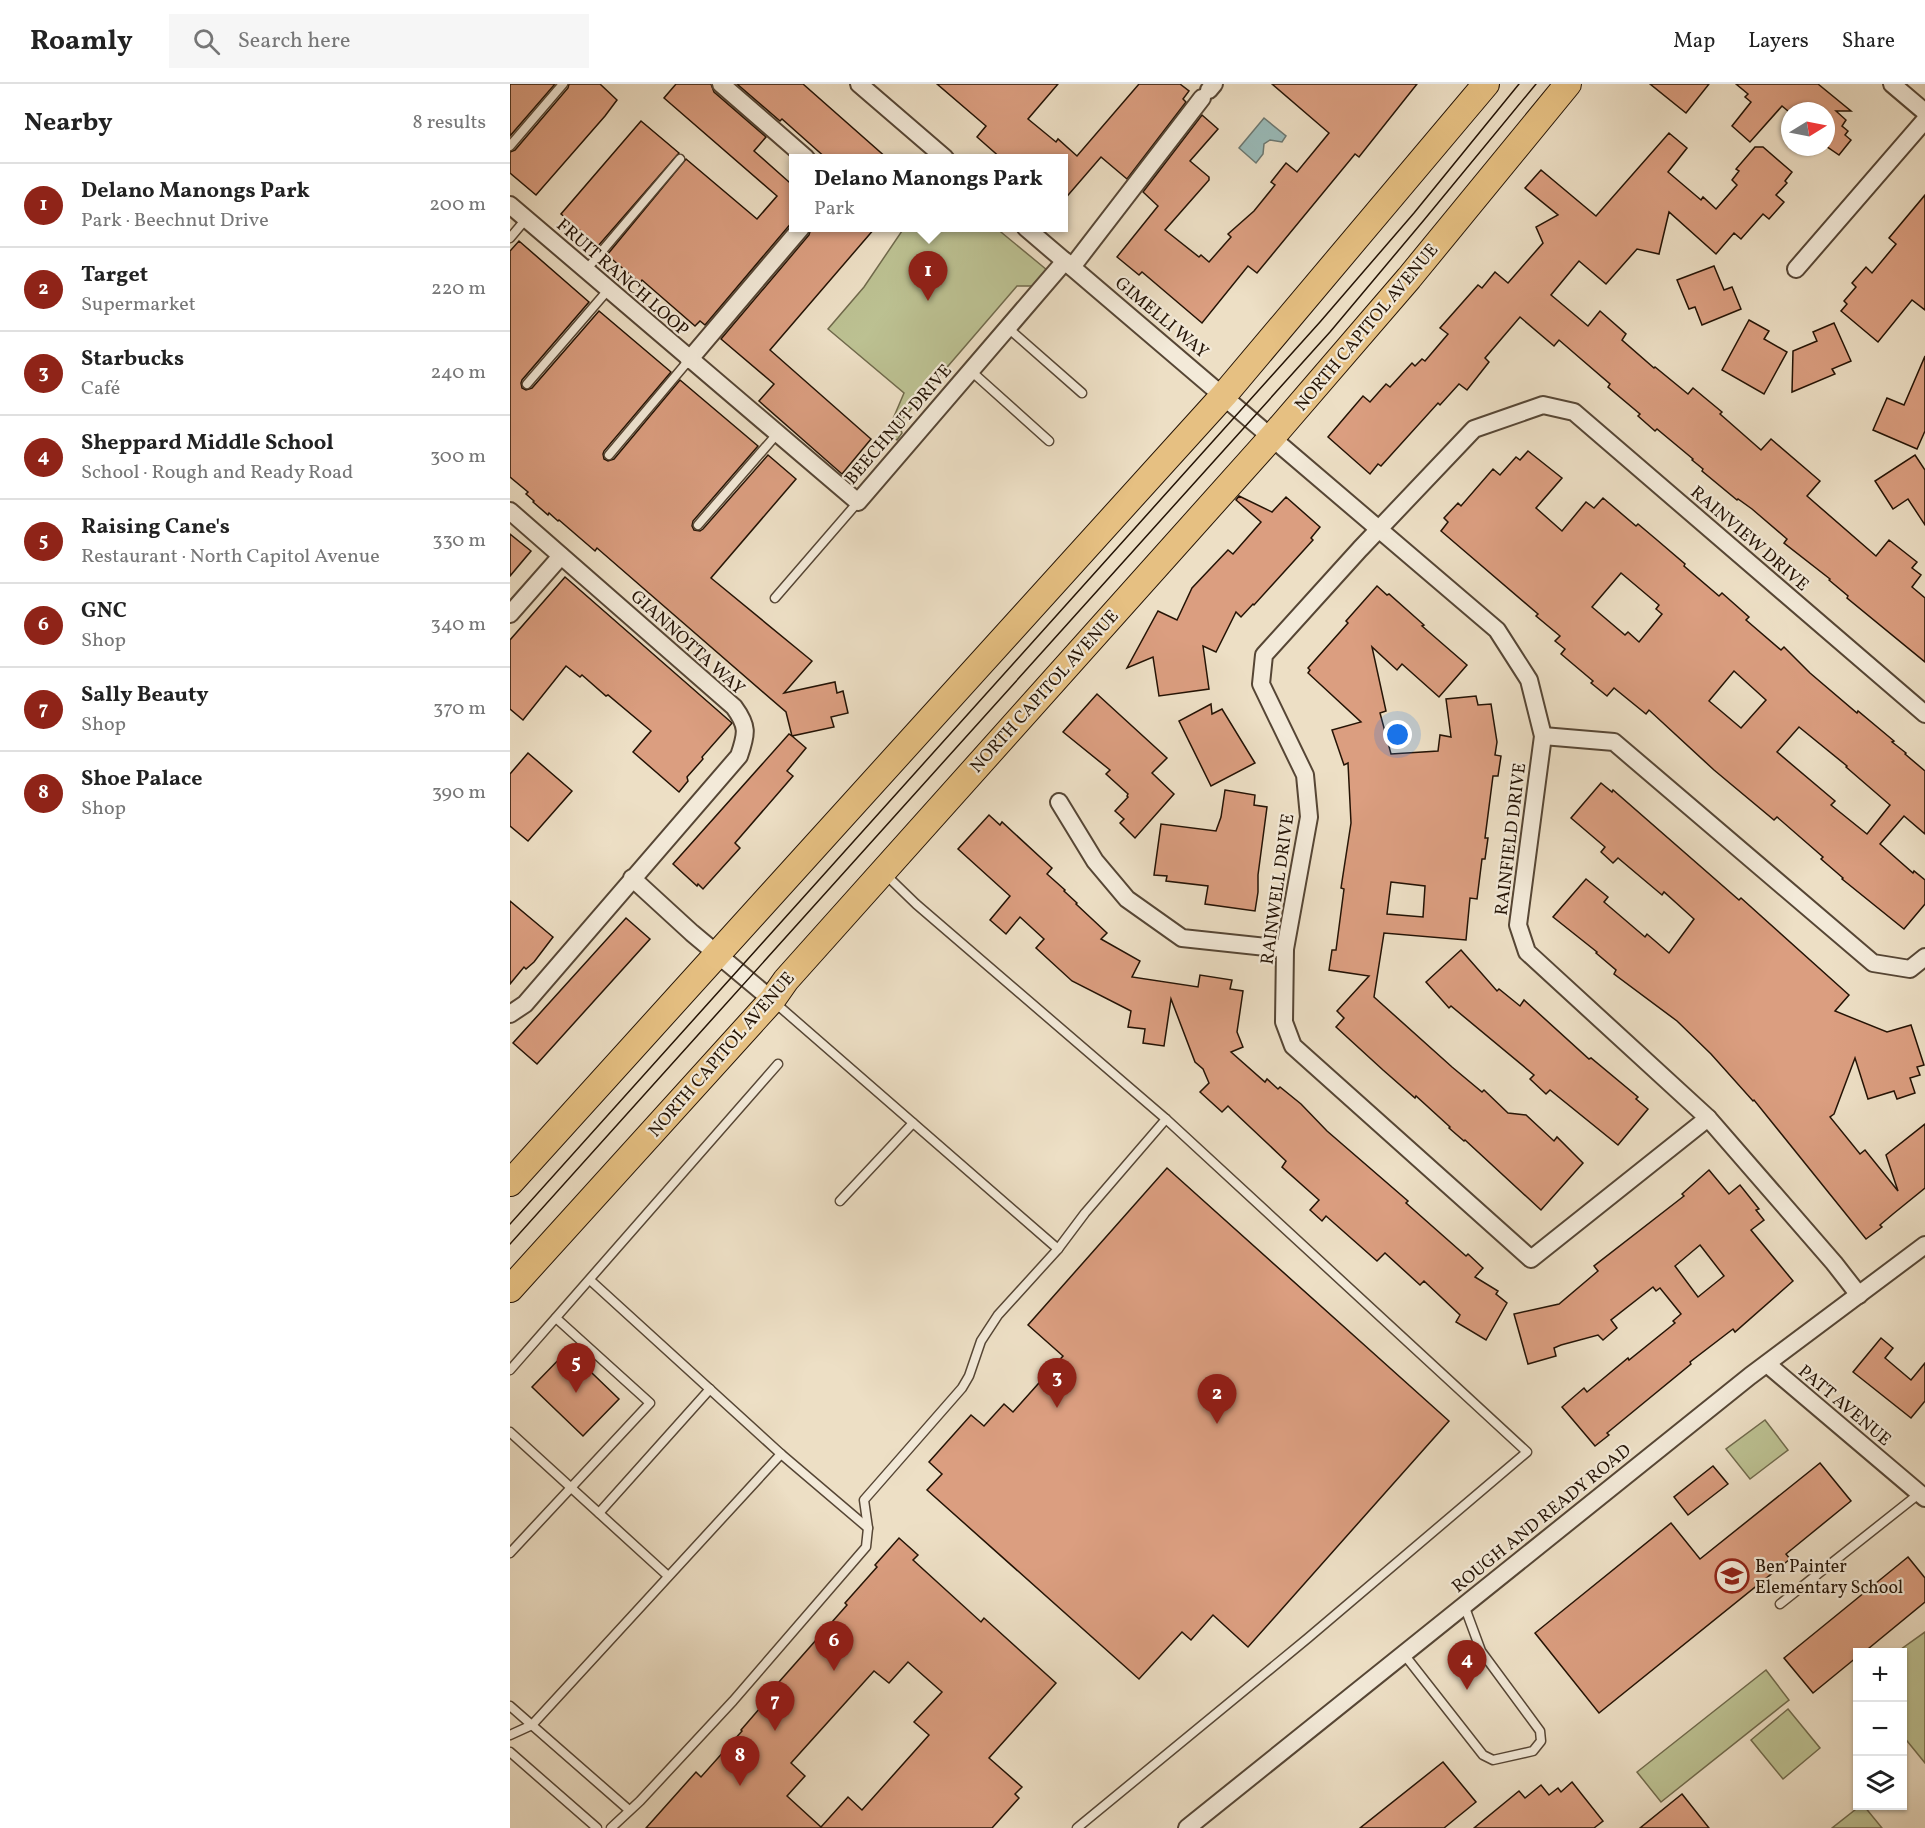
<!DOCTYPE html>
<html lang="en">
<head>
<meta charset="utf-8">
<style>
	:root { --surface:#fff; --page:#f6f6f6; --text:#222; --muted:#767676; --line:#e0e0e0; --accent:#8f2418 }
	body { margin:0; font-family:Vollkorn,serif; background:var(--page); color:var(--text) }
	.controls { position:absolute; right:18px; bottom:18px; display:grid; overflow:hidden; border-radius:0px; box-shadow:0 2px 4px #0004 }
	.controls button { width:54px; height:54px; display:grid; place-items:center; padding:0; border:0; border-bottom:2px solid var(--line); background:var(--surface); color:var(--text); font:30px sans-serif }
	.compass { position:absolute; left:1271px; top:18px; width:54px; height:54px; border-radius:50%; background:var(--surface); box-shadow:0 2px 4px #0004; rotate:80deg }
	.you { position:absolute; left:888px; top:651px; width:21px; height:21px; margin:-15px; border:4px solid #fff; border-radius:50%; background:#1a73e8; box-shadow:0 0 0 9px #1a73e833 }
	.badge { display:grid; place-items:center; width:39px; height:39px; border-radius:50%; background:var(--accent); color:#fff; font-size:20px; font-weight:700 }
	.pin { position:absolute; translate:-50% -50px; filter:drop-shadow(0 2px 3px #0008) }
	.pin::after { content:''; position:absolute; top:32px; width:21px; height:18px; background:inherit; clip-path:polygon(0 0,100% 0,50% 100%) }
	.popup { position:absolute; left:279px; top:70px; width:279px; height:78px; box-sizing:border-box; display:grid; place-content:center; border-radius:0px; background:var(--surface); filter:drop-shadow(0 2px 4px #0005); font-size:20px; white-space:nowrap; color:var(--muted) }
	.popup b { font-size:22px; color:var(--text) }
	.popup::after { content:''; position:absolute; left:50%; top:100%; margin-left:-12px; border:12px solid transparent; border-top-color:var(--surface) }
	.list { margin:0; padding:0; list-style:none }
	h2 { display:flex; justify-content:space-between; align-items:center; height:78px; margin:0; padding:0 24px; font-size:26px }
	h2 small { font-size:20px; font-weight:400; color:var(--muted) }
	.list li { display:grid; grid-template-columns:39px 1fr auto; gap:18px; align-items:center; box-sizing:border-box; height:84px; padding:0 24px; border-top:2px solid var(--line) }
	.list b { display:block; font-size:22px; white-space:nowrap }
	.list p { margin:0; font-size:20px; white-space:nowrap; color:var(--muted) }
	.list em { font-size:20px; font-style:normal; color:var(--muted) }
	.icon { flex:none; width:33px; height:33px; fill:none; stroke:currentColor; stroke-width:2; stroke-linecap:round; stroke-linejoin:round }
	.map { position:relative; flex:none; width:1415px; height:1744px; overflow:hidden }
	header { display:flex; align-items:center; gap:36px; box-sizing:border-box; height:84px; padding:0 30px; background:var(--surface); border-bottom:2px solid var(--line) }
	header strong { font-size:28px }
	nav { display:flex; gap:33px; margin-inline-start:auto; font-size:21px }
	.search { width:420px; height:54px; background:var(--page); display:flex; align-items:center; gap:15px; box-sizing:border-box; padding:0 21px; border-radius:0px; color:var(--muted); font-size:22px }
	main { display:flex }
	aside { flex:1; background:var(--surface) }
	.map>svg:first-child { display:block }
</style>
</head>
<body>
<header>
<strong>Roamly</strong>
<div class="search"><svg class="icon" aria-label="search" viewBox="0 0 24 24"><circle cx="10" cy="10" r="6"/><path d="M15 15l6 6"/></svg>Search here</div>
<nav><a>Map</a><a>Layers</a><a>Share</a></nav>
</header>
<main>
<aside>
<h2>Nearby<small>8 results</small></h2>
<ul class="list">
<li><span class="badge">1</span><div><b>Delano Manongs Park</b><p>Park · Beechnut Drive</p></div><em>200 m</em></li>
<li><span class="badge">2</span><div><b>Target</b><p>Supermarket</p></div><em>220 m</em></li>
<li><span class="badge">3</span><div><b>Starbucks</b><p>Café</p></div><em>240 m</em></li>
<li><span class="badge">4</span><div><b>Sheppard Middle School</b><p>School · Rough and Ready Road</p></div><em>300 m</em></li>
<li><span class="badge">5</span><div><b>Raising Cane's</b><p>Restaurant · North Capitol Avenue</p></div><em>330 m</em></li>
<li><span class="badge">6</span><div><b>GNC</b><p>Shop</p></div><em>340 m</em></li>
<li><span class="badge">7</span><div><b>Sally Beauty</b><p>Shop</p></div><em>370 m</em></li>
<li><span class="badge">8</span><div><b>Shoe Palace</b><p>Shop</p></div><em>390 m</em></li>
</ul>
</aside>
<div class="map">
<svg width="1415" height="1744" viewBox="0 0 1415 1744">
	<rect width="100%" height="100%" fill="#eddfc5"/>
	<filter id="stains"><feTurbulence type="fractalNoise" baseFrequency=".00333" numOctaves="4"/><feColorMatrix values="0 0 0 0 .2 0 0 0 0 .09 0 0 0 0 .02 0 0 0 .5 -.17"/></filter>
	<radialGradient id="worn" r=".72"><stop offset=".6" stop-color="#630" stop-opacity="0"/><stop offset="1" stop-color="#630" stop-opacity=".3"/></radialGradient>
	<!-- green -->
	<g fill="#bcc192" stroke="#706a4c" stroke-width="1.5">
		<path d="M394,144H486L537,186L523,202H507L389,339L392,349L387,356L377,349L394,309L318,245L354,203Z"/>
		<path d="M1255,1336L1278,1366L1240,1395L1216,1365Z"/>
		<path d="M1415,1548V1679L1393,1652L1392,1568H1387Z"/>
		<path d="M1256,1586L1279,1616L1151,1718L1127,1688Z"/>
		<path d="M1278,1625L1310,1664L1273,1695L1241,1656Z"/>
		<path d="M1350,1722H1354L1372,1744H1322Z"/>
	</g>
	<!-- water -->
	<path fill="#9abcbb" stroke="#6b7872" stroke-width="1.5" d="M754,34L776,52L772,58L760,56L754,60L753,70L746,79L729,64Z"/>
	<!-- building -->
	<g fill="#db9e80" stroke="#241305" stroke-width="1.5" fill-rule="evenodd">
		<path d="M0,0H45L0,52Z"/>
		<path d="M59,0H90L107,16L95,32L26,111L0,89V68L5,66L58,4Z"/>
		<path d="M166,0H201L204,8L256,53L244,67L279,98L283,93V137L195,241L190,237L185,242L132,196L130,199L97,171L176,75L247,135L267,112L154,14Z"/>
		<path d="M227,0H293L378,75H317L272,35L270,37Z"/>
		<path d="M427,0H548L518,35L546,58L548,55L567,72L629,0H670L679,7L673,15L676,18L617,95L591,73L553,117V75H492L467,53L476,42Z"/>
		<path d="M762,0H907L849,73L845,70L747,189L738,182L692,239L632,188L629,191L607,173L648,122L633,108L692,31L708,45L680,77L699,93V96L655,146L689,173L691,171L699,178L721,153L718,150L744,127L765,101L761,98L776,79L787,88L819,49Z"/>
		<path d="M1140,0H1199L1176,29Z"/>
		<path d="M1226,0H1308L1341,27H1326L1336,36L1332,42L1338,47L1335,51L1341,56L1329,71L1316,62V27H1278L1272,22L1240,58L1222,42L1241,18L1235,13L1238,10Z"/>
		<path d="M131,37L169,69L88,162L51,130Z"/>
		<path d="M1159,49L1177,64L1158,88L1191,116L1193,113L1206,125L1227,101L1222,96L1229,87L1226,85L1245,63H1253L1282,88L1275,97L1277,99L1266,111L1274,118L1259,135L1253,130L1231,155L1224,149L1206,170L1159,128L1149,170L1127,165L1096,200L1069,177L1041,211L1078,242L1090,227L1116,250L1112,256L1144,284L1145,283L1178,310L1183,304L1212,328L1210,330L1251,366L1261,355L1310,397L1297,412L1366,472L1379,456L1407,478L1402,484L1411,491L1402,503L1415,514V578L1337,514L1338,512L1319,496L1320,495L1274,459L1277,455L1242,425L1228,415L1227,416L1192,387L1193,385L1182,376L1183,375L1147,345L1145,347L1128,332L1130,330L1098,303L1100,300L1071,275L1049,256L1044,262L1010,233L975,274L979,278L957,306L949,300L930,321L928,319L871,382L868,380L860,390L818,353L853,312L860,318L876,300L880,303L902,279L905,282L912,275L915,277L938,250L930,244L968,201L972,204L985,188L998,199L1033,159L1026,143L1048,131L1015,104L1031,86L1086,132Z"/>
		<path d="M1415,111V226L1402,216L1368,258L1331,227L1337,220L1334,217L1346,203L1342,199L1356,183L1362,189L1386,160L1379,154Z"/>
		<path d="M301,144H365L260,266L361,355L332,390L249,317L264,300L211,255L299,151Z"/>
		<path d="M9,157L79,218L12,296L11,299L12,304L16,306L22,304L89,227L161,288L94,367L93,370L94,375L98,377L104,375L170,296L248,362L183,437L182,442L184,446L190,447L193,445L258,371L286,395L201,494L302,577L274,609L325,598L327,609L333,607L338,629L321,633L324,643L282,652L296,664L277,687L283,692L225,759L230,764L193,805L188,800L187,802L163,780L279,650L282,652L276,628L87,464L85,467L49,436L48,437L39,429L38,431L23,418L24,417L16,410L18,408L0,393V167Z"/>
		<path d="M1204,182L1214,206L1222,203L1231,225L1192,241L1185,223L1179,225L1167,196Z"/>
		<path d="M1239,236L1259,247L1254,255L1277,268L1254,310L1212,286Z"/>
		<path d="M1324,239L1341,277L1322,285L1325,290L1282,308L1283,267L1307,257L1303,248Z"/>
		<path d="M1415,272V347L1407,365L1363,346L1377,314L1394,321Z"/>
		<path d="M1018,367L1052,394L1026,424L1052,447L1076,418L1084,424L1093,414L1126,442L1128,440L1147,456L1175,480L1174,482L1209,512L1212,509L1239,533L1236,536L1271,566L1274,563L1300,589L1347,629L1348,627L1384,657L1382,658L1396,669L1395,670L1415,687V750L1394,732L1370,760L1403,789L1404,787L1415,796V820L1394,845L1332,795L1333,794L1311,775L1313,773L1267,733L1264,736L1204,686L1139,626L1136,630L1104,604L1097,612L1081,599L1083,597L1051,570L1055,565L1045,557L1050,552L1026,532L1028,530L931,447L938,438L934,434L948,419L951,422L983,385L990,391L1006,373L1010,376ZM1111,489L1149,521L1146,525L1152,530L1129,558L1118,548L1115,551L1082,523ZM1224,587L1256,616L1231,644L1199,617ZM1289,643L1337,682L1336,683L1380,721L1357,750L1321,721L1325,717L1267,668Z"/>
		<path d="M1405,371L1415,386V441L1398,415L1383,425L1365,397Z"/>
		<path d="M729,412L762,428L776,413L810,443L801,454L803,456L744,521L743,520L731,533L726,528L706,568L693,562L699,605L649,612L643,573L617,584L648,527L667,536L682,504L718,466L723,470L751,438L726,416Z"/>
		<path d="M0,450L21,467L0,492Z"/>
		<path d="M55,493L222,639L192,673L193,675L177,693L178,697L169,708L123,668L141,647L98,611L96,612L72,591L70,593L56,582L13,636L0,625V556Z"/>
		<path d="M867,502L877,511L879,510L914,541L912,542L957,581L929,613L892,580L887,586L862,563L876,627L870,629L881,670L928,667L930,651L941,653L936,615L966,612L968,621L981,620L987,658L985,671L991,672L988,692H983L975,754H978L975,775H972L967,815L960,814L956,856L874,849L864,913L942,983L972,1008L974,1006L998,1029L1016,1031L1044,1057L1047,1053L1073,1079L1031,1126L955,1056L954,1057L939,1044L940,1043L906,1012L905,1014L873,986L826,943L834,934L827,927L859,892L819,886L822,866H826L834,805L831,804L841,739L838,679L834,681L822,646L851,638L798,589L800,586L798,584L838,539L836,537ZM881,798L915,802L913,833L877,830Z"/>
		<path d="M587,610L657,674L642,689L664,710L625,754L610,739L614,735L605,727L618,713L617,712L618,710L596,690L600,686L553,648Z"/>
		<path d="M701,620L702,630L712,625L745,679L701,702L669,637Z"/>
		<path d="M18,669L62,707L18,757L0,742V690Z"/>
		<path d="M1091,699L1102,708L1103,706L1229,816L1231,814L1339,911L1325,927L1377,948L1401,941L1414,981L1407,983L1410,991L1400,994L1405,1009L1387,1015L1384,1007L1358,1015L1345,974L1324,1030L1320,1033L1350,1070L1355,1066L1388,1107L1376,1071L1415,1040V1104L1383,1130L1370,1141L1372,1143L1356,1155L1244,1016L1243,1017L1201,970L1167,937L1104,890L1106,886L1086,869L1087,868L1043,833L1076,795L1098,813L1094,818L1135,853L1137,850L1159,869L1184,835L1154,808L1152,811L1108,774L1103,779L1091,768L1095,763L1061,734Z"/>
		<path d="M715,706L745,711L744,721L757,723L748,791V808L745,827L695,820L698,802L656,797L657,792L644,791L651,740L706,747L711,733Z"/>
		<path d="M479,731L490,741L492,738L542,784L537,790L555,806L554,807L567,819L566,820L597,849L591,855L630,877L622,893L688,903L690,891L722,896L720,905L733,907L727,948L733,963L721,968L755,998L757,995L768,1005L770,1003L791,1020L817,1047L898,1117L896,1119L956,1172L958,1170L973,1184L965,1193L988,1207L986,1210L997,1219L976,1256L946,1238L950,1231L914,1197L910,1201L875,1169L867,1177L816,1132L812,1137L800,1126L809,1116L772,1083L776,1077L723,1027L718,1022L712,1028L690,1008L699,999L693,985L685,978L661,915L654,962L633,959L635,945L618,943L621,927L562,897L526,864L534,855L510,833L496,850L480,836L500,812L448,765Z"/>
		<path d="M0,817L43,853L24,878L16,885L14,883L0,900Z"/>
		<path d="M116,834L140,855L27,980L3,959Z"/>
		<path d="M951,866L987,907L989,905L1010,922L1014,916L1079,975L1081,974L1128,1013L1126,1015L1138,1025L1108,1061L1040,1006L1036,1010L1020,995L1024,991L941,922L939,924L916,898Z"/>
		<path d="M657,1084L939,1337L738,1563L703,1531L681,1556L672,1548L629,1595L417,1406L432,1390L419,1378L461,1331L474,1342L494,1320L503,1328L553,1272L518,1241Z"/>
		<path d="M1199,1086L1219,1110L1230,1101L1249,1125L1246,1126L1254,1136L1241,1146L1283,1197L1225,1248L1223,1245L1180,1278L1181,1280L1097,1349L1099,1351L1085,1362L1052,1323L1074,1304L1077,1308L1118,1274L1119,1276L1165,1239L1163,1237L1171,1230L1150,1204L1146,1207L1143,1203L1101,1236L1107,1244L1093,1256L1088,1251L1051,1261L1044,1264L1046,1272L1018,1280L1004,1230L1049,1220L1088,1187L1084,1182L1174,1112L1172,1110ZM1190,1161L1214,1192L1188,1213L1165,1182Z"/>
		<path d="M1371,1254L1383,1264L1375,1274L1401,1296L1415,1279V1317L1401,1334L1343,1288Z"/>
		<path d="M58,1266L109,1315L73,1352L22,1303Z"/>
		<path d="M1310,1379L1341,1417L1276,1470L1280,1475L1089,1629L1025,1549L1161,1439L1190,1475Z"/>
		<path d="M1203,1382L1218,1400L1178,1431L1164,1413Z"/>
		<path d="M389,1454L408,1471L403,1476L471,1538L474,1534L546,1599L479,1674L512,1703L505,1710L509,1714L482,1744H136L186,1688L191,1693L232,1647L231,1646L263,1609L261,1607L337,1521L335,1519L367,1483L365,1481ZM398,1578L432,1608L404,1638L419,1651L352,1726L338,1713L311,1743L277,1712L295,1692L281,1679L364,1587L379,1599Z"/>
		<path d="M1398,1473L1415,1494V1518L1353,1569H1347V1573L1303,1609L1274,1574Z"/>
		<path d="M933,1678L966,1718L934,1744H850Z"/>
		<path d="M1062,1698L1093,1737L1084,1744H964L1009,1707L1015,1714L1031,1701L1039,1711L1048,1704L1051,1708Z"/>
		<path d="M1172,1710L1199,1744H1130Z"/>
	</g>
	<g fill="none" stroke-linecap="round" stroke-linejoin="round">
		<defs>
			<g id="service">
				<path d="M0,62L53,0"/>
				<path d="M0,154L16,135"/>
				<path d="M76,186L170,75"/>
				<path d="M498,244L572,309"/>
				<path d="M461,287L539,357"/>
				<path d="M17,300L98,206"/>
				<path d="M99,371L179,276"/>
				<path d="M188,441L267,350"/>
				<path d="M265,514L348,418"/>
				<path d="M374,789L406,820L656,1035L1017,1368L798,1554L567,1744"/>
				<path d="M263,917L548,1165"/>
				<path d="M330,1117L403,1039"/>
				<path d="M80,1196L271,1370L358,1444"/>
				<path d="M0,1286L268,980"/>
				<path d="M0,1348L158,1492"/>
				<path d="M89,1429L200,1305"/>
				<path d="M0,1469L140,1319L46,1234"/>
				<path d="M1270,1520L1410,1409"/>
				<path d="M893,1569L973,1671L983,1676L1023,1667L1031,1657L1030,1647L971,1567L954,1521"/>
				<path d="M0,1622L119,1726"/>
				<path d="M0,1651L22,1641L271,1370"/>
				<path d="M0,1668L87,1744"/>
				<path d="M101,1744L130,1717L223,1617L356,1463L358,1444L354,1416L452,1304L459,1292L471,1257L488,1231L548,1165L575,1129L656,1035"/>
			</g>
			<g id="minor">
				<path d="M211,0L296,74"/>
				<path d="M349,0L435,74"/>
				<path d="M1382,0L1415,28"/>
				<path d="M699,6L704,0"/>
				<path d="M0,121L348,418L555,177"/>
				<path d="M516,144L987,546L1019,596L1033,652L1008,841L1017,868L1198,1034L1324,1179L1349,1211"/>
				<path d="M562,183L692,14"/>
				<path d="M1286,185L1415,36"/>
				<path d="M179,276L291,144"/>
				<path d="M0,427L224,623C238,642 237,649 229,672L15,920L0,930"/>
				<path d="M0,530L51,472"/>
				<path d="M1033,652L1104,658L1363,879L1400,885L1415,873"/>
				<path d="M549,718L585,777L617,815L672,854L775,865"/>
				<path d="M122,794L182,849L262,916"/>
				<path d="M1198,1034L1021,1175L783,962L774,938L775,865L799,733L795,691L751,600L754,571L850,465L964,345L1033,321L1064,328L1415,630"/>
				<path d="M1257,1280L1415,1414"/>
				<path d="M677,1744L1240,1292L1415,1161"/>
			</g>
			<g id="primary">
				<path d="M0,1099L714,311L976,0"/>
				<path d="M0,1205L262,916L276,896L762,353L899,194L1058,0"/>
			</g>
		</defs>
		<!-- service casing -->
		<use href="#service" stroke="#564635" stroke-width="11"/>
		<!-- minor casing -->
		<use href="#minor" stroke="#564635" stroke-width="20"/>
		<!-- primary casing -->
		<use href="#primary" stroke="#241305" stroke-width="28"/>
		<!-- service -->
		<use href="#service" stroke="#f3ead9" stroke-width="8"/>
		<!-- minor -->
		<use href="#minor" stroke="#f3ead9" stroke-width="16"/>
		<!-- primary -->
		<use href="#primary" stroke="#e6c082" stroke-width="26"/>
		<!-- tram -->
		<g stroke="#241305" stroke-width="1.5">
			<path d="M0,1140L810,238L904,129L1009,0"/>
			<path d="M0,1160L820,248L914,136L1026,0"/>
		</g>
	</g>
	<!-- icons -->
	<defs>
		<symbol id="school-ring" viewBox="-11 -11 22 22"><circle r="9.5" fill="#f3ead9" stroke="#8f2418" stroke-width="1.5"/><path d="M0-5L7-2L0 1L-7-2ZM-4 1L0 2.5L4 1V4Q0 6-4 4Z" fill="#8f2418"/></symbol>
	</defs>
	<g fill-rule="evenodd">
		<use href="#school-ring" x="1203" y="1473" width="38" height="38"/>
	</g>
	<g text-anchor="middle" stroke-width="4.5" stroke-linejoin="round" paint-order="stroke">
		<!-- street labels -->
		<g font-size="18" fill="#241305" stroke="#f3ead9">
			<text transform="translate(113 193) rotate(41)" y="6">FRUIT RANCH LOOP</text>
			<text transform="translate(652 233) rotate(40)" y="6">GIMELLI WAY</text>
			<text transform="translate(856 243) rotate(-50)" y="6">NORTH CAPITOL AVENUE</text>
			<text transform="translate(388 340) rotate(-49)" y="6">BEECHNUT DRIVE</text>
			<text transform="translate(1240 454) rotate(41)" y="6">RAINVIEW DRIVE</text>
			<text transform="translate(178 558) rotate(42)" y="6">GIANNOTTA WAY</text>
			<text transform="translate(534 607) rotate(-48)" y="6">NORTH CAPITOL AVENUE</text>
			<text transform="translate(1000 755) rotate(-83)" y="6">RAINFIELD DRIVE</text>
			<text transform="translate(767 805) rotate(-82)" y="6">RAINWELL DRIVE</text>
			<text transform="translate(211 970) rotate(-49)" y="6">NORTH CAPITOL AVENUE</text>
			<text transform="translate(1335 1321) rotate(40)" y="6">PATT AVENUE</text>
			<text transform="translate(1031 1434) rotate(-39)" y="6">ROUGH AND READY ROAD</text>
		</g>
		<!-- poi labels -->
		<g font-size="18" fill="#241305" stroke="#f3ead9" text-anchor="start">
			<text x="1245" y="1488">Ben Painter<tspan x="1245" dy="21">Elementary School</tspan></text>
		</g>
	</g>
	<rect width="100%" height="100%" filter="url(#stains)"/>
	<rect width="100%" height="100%" fill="url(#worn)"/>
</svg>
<div class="controls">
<button>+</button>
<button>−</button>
<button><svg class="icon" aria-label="layers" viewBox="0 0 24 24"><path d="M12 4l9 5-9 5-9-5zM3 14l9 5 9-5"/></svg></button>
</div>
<svg class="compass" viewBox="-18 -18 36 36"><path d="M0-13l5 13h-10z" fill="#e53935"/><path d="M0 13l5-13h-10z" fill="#767676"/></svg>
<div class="you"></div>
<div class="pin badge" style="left:418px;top:217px">1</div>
<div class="popup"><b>Delano Manongs Park</b>Park</div>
<div class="pin badge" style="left:707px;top:1340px">2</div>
<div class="pin badge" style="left:547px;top:1324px">3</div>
<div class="pin badge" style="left:957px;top:1606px">4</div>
<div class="pin badge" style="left:66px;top:1309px">5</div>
<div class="pin badge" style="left:324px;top:1587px">6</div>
<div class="pin badge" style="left:265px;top:1647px">7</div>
<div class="pin badge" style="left:230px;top:1702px">8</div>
</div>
</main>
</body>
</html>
